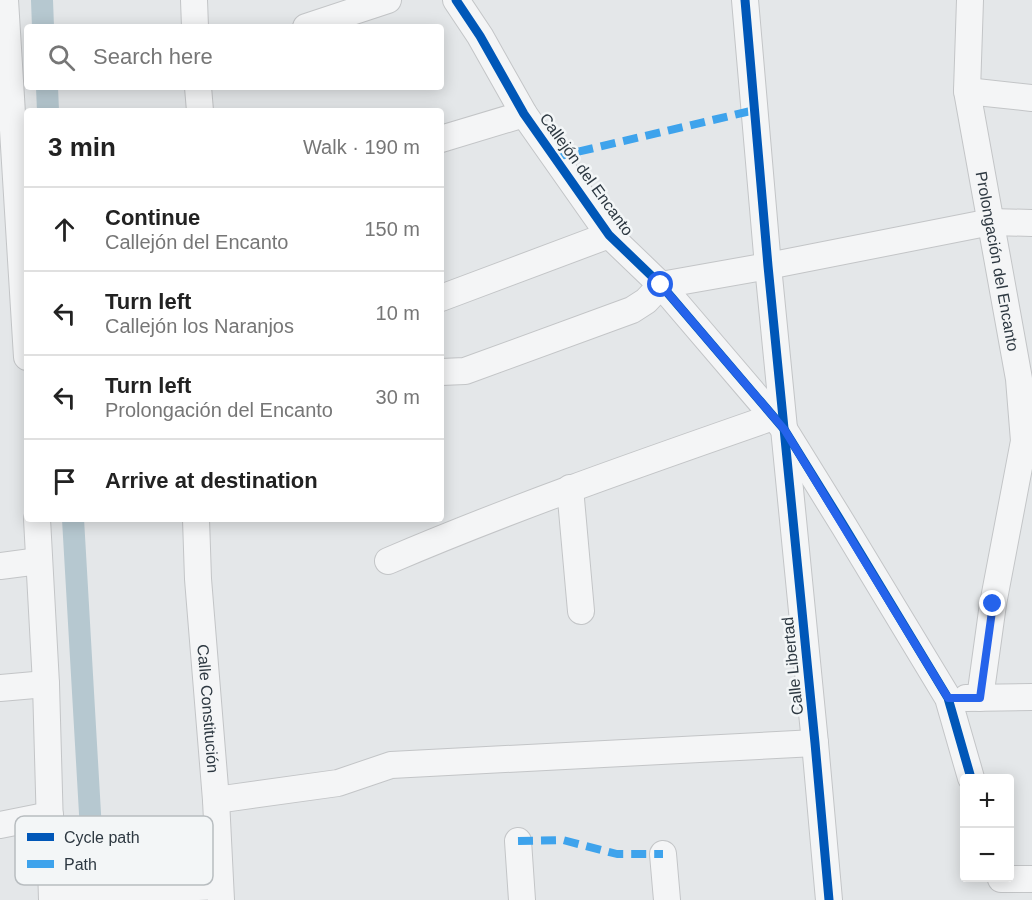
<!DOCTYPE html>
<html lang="en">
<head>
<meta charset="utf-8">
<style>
	:root { --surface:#fff; --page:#f2f2f2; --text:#222; --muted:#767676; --line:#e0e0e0 }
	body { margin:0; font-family:Arial,sans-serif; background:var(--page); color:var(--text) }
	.controls { position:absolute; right:18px; bottom:18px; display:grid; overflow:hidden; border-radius:6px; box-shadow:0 3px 15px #0003 }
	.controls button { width:54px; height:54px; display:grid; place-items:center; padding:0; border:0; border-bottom:2px solid var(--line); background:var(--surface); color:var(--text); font:30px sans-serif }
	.stop { position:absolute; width:18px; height:18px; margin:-14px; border:4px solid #2563eb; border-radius:50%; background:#fff }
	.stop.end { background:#2563eb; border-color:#fff; box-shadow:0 2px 6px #0008 }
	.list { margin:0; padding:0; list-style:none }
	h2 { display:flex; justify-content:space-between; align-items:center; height:78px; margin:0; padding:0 24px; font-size:26px }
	h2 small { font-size:20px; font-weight:400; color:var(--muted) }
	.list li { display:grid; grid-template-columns:39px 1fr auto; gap:18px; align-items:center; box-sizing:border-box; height:84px; padding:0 24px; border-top:2px solid var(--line) }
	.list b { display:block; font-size:22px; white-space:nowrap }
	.list p { margin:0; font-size:20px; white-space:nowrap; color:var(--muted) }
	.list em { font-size:20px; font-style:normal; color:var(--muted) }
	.icon { flex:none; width:33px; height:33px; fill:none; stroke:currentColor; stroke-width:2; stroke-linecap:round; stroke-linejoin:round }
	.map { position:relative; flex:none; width:1032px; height:900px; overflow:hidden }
	.search { position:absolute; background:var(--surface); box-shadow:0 3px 15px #0003; left:24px; top:24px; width:420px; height:66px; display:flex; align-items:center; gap:15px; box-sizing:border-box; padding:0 21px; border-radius:6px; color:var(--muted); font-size:22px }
	.panel { position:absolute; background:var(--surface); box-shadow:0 3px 15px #0003; left:24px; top:108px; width:420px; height:414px; border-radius:6px }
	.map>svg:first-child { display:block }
</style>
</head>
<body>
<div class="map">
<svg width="1032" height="900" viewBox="0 0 1032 900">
	<rect width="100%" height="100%" fill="#e4e7e9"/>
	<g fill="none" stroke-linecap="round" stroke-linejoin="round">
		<!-- canal -->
		<g stroke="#b6c8d0" stroke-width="22">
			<path d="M42,0L43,27"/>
			<path d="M47,87L48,111"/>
			<path d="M73,519L95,900"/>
		</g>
		<defs>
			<g id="street">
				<path d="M5,0L27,357"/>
				<path d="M194,0L195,27"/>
				<path d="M456,0L480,36L524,114L609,235L661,285L784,429L844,526L948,698L971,778"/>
				<path d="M745,0L768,266L815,743L829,900"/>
				<path id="s1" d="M970,0L967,91L1019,379L1024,441L993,604L980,698"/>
				<path d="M306,27L388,0"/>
				<path d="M198,87L200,111"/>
				<path d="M967,91L1032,98"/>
				<path d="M441,139L524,114"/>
				<path d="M441,298L609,235"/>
				<path d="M441,372L465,371L632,310L646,301L661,285L768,266L991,222L1032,223"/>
				<path d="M570,488L581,611"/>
				<path d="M37,519L46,684L52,900"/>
				<path id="s2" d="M196,519L198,579L216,800L221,900"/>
				<path d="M388,561C514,507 644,462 773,417"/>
				<path d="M0,566L39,561"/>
				<path d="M0,688L46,684"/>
				<path d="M966,698L1032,697"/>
				<path d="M216,800L338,783L391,765L815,743"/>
				<path d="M0,825L50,815"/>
				<path d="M518,841L522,900"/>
				<path d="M663,854L667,900"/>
				<path d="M1001,879H1032"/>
				<path d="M52,896L111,891L220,886"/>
			</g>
		</defs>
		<!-- street casing -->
		<use href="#street" stroke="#c3c5c7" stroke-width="28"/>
		<!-- street -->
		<use href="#street" stroke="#f4f5f6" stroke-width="26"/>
		<!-- quiet -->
		<g stroke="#3ea3ec" stroke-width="8" stroke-dasharray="15 8" stroke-linecap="butt">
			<path d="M556,157L755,110"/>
			<path d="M518,841L563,840L617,854H663"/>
		</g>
		<defs>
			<g id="cycleway">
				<path d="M456,0L480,36L524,114L609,235L661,285L784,429L844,526L948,698L971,778"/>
				<path d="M745,0L768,266L815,743L829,900"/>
			</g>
		</defs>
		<!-- cycleway casing -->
		<use href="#cycleway" stroke="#f3f6f7" stroke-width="13"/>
		<!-- cycleway -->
		<use href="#cycleway" stroke="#0057b8" stroke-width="9"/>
	</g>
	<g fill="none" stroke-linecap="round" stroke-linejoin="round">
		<!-- route -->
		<path stroke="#2563eb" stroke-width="8" d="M661,285L784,429L948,698H980L993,604"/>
	</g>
	<g text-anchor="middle" stroke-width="5" stroke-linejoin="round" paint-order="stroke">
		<!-- street labels -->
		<g font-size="16" fill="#2d3841" stroke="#f3f6f7">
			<text transform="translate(587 174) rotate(54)" y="6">Callejón del Encanto</text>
			<text dy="6" stroke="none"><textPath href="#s1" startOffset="264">Prolongación del Encanto</textPath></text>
			<text transform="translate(792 666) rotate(-96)" y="6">Calle Libertad</text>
			<text dy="6" stroke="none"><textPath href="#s2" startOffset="190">Calle Constitución</textPath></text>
		</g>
	</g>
	<!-- legend -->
	<rect x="15" y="816" width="198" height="69" rx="9" fill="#f3f6f7" stroke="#b8bdc0" stroke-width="1.5"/>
	<rect x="27" y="833" width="27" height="8" fill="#0057b8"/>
	<rect x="27" y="860" width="27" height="8" fill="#3ea3ec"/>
	<g font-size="16" fill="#2d3841">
		<text x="64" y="843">Cycle path</text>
		<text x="64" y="870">Path</text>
	</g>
</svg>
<div class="controls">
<button>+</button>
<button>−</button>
</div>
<div class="stop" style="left:661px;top:285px"></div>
<div class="stop end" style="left:993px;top:604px"></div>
<div class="search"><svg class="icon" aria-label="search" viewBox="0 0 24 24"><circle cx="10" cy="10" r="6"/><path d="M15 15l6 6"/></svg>Search here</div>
<section class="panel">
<h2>3 min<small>Walk · 190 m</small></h2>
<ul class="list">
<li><svg class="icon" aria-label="ahead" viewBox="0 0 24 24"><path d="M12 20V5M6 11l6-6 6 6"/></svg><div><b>Continue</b><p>Callejón del Encanto</p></div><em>150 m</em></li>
<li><svg class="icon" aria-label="left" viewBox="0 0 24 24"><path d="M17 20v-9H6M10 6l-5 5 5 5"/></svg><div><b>Turn left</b><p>Callejón los Naranjos</p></div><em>10 m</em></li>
<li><svg class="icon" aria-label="left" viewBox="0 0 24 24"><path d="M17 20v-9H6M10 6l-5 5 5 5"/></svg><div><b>Turn left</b><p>Prolongación del Encanto</p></div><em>30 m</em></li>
<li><svg class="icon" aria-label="arrive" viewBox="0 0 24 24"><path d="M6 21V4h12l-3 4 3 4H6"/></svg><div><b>Arrive at destination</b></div></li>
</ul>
</section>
</div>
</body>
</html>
